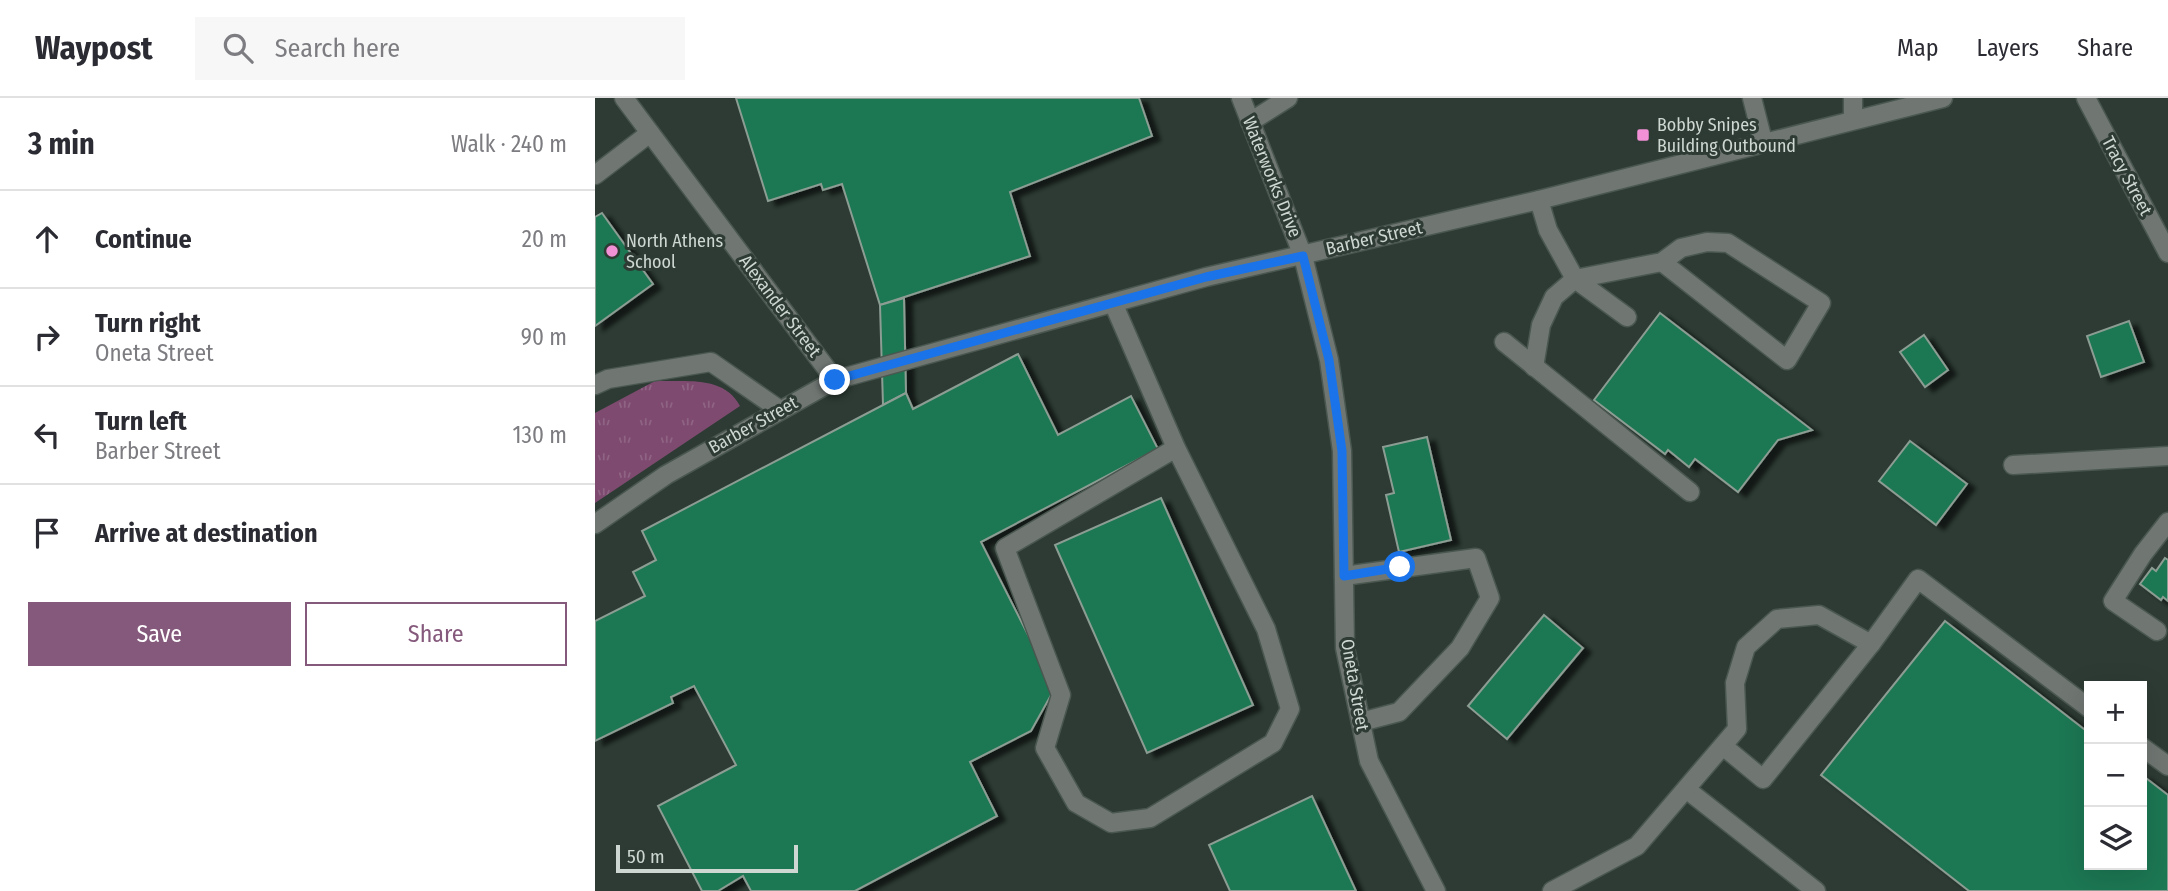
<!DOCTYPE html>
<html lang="en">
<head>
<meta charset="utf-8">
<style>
	:root { --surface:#fff; --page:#f7f7f7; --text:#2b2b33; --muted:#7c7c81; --line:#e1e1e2; --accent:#85597c }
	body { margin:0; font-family:"Fira Sans Condensed",sans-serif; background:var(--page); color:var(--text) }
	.controls { position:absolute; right:21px; bottom:21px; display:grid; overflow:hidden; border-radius:0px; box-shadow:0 7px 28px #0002 }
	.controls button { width:63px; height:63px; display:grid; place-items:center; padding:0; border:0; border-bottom:2px solid var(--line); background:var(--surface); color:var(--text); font:35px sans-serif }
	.scale { position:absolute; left:21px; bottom:18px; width:182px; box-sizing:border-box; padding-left:7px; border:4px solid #ced7d2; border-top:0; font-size:19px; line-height:24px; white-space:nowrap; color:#ced7d2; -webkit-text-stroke:5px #2d3b34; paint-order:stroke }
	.stop { position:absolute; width:21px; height:21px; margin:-16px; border:5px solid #1a73e8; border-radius:50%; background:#fff }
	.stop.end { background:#1a73e8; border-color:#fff; box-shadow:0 2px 7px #0008 }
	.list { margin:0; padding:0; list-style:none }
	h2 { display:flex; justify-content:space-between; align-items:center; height:91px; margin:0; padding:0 28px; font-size:30px }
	h2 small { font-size:23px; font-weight:400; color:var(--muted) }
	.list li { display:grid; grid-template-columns:46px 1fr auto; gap:21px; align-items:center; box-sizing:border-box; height:98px; padding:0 28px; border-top:2px solid var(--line) }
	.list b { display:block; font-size:26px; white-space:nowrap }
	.list p { margin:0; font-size:23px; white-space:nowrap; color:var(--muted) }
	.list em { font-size:23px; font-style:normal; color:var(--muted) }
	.actions { display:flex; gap:14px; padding:21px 28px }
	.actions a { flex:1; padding:16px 0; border:2px solid var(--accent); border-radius:0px; text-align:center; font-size:24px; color:var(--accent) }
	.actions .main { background:var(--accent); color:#fff }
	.icon { flex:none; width:38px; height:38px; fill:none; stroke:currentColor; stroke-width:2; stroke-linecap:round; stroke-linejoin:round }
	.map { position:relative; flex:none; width:1573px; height:793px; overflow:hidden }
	header { display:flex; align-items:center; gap:42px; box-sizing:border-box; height:98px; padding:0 35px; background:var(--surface); border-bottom:2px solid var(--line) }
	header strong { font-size:33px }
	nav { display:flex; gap:38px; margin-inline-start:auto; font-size:24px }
	.search { width:490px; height:63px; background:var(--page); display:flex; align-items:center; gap:18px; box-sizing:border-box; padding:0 24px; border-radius:0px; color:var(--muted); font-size:26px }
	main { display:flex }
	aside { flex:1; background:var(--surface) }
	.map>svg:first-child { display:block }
</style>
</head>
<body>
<header>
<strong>Waypost</strong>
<div class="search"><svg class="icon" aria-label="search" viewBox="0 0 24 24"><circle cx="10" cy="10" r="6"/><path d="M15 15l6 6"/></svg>Search here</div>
<nav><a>Map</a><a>Layers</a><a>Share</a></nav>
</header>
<main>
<aside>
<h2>3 min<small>Walk · 240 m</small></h2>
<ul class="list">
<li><svg class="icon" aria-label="ahead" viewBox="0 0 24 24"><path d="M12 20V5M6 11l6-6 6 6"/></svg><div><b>Continue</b></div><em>20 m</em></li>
<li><svg class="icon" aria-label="right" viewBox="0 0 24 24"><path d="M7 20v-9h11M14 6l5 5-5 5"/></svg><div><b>Turn right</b><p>Oneta Street</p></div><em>90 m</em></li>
<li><svg class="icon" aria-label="left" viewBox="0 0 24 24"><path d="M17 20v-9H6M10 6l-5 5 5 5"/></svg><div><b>Turn left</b><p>Barber Street</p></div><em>130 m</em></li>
<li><svg class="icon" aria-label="arrive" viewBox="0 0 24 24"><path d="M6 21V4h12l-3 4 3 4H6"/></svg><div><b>Arrive at destination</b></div></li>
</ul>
<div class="actions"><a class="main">Save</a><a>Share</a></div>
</aside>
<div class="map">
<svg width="1573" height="793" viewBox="0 0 1573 793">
	<defs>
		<pattern id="grass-tufts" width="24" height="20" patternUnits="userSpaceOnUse" patternTransform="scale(1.75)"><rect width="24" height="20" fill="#7e4a6f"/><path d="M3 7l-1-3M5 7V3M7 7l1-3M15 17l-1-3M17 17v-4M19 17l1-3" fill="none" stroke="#8f6383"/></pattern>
		<filter id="shadow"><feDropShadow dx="8" dy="4.5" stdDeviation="2" flood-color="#0009"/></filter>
	</defs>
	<rect width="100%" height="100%" fill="#2d3b34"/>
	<!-- grass -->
	<path fill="url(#grass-tufts)" d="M60,283C90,284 129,277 145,308L0,405V315Z"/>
	<!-- building -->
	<g fill="#1d7753" stroke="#8c9d94" stroke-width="2" filter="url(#shadow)">
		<path d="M141,0H544L557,38L415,94L435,158L285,207L247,86L228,92L226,86L173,103Z"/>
		<path d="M7,115L58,186L0,228V119Z"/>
		<path d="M309,200L311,295L288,307L285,207Z"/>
		<path d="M1065,215L1217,332L1183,342L1143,394L1100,361L1094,369L1073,352L1070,356L999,302Z"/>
		<path d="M1534,223L1549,264L1506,279L1492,238Z"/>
		<path d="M1329,237L1353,272L1330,289L1305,254Z"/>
		<path d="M423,256L463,337L536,298L563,351L386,444L460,590L436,633L375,664L402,718L260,793H156L148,778L123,793H107L63,708L141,667L99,588L76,599L78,605L0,643V523L50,498L38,474L61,462L47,433L311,295L318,311Z"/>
		<path d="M832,339L856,442L804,454L791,397L799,395L788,349Z"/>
		<path d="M1315,343L1372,386L1341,427L1284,383Z"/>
		<path d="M566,400L658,607L552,655L460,447Z"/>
		<path d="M1570,460L1573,462V503L1568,499L1566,502L1545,486L1557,470L1561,473Z"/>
		<path d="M949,517L988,550L912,641L873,608Z"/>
		<path d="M1350,523L1494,635V767H1547V677L1573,697V793H1374L1226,677Z"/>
		<path d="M717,698L761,793H635L614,747Z"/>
	</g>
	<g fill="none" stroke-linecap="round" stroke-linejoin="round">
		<defs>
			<g id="minor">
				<path d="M29,0L240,282"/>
				<path d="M646,0L708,158L734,262L747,353L750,550L774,663L841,793"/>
				<path d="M1157,0L1168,43"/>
				<path d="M1491,0L1573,155"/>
				<path d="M1258,22V0"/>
				<path d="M655,24L693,0"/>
				<path d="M0,77L55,35"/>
				<path d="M944,102L953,132L980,181L1032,219"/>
				<path d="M519,207L581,350L671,531L695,611L678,645L555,720L516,725L481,705L450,650L466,597L410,450L581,350"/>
				<path d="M909,244L1095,394"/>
				<path d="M939,269L946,227L959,199L980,181L1067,164L1086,150L1112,144L1133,145L1226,205L1192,262L1067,164"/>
				<path d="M0,287L13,281L116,264L185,312"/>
				<path d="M1418,367L1573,358"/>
				<path d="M0,426L71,377L240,282L611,179L944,102L1348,0"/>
				<path d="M749,478L881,460L895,500L865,550L804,614L766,624"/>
				<path d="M1562,533L1518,503L1548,456L1573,424"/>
				<path d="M1128,648L1168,681L1276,546"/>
				<path d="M1547,649L1573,668"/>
				<path d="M1091,691L1221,793"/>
				<path d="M957,793L1042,748L1142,631L1140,585L1151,549L1182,521L1224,517L1276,546L1323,481L1494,610"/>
			</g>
		</defs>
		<!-- minor casing -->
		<use href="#minor" stroke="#4a5750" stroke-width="21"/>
		<!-- minor -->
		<use href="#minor" stroke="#707773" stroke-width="18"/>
	</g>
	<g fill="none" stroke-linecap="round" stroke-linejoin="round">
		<!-- route -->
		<path stroke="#1a73e8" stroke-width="9" d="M240,282L611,179L708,158L734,262L747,353L749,478L805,469"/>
	</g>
	<!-- markers -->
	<g fill="#f391d6" stroke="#2d3b34" stroke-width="2.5">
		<rect x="1041" y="30" width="14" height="14" rx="3.5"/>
		<circle cx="17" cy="153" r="7"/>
	</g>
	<g text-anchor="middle" stroke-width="6" stroke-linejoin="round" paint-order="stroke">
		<!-- poi labels -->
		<g font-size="18" fill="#ced7d2" stroke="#2d3b34" text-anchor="start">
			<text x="1062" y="33">Bobby Snipes<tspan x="1062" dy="21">Building Outbound</tspan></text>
			<text x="31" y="149">North Athens<tspan x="31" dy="21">School</tspan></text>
		</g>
		<!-- street labels -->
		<g font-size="18" fill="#ced7d2" stroke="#2d3b34">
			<text transform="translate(1532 78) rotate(62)" y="6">Tracy Street</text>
			<text transform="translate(677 79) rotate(68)" y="6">Waterworks Drive</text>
			<text transform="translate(779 140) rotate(-13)" y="6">Barber Street</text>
			<text transform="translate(185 208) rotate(53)" y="6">Alexander Street</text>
			<text transform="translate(158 327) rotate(-29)" y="6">Barber Street</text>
			<text transform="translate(760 587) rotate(80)" y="6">Oneta Street</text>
		</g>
	</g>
</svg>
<div class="controls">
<button>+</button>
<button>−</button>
<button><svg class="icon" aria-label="layers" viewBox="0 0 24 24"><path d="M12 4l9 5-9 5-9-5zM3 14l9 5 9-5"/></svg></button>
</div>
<div class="scale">50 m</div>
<div class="stop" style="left:805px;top:469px"></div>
<div class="stop end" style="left:240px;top:282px"></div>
</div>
</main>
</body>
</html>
